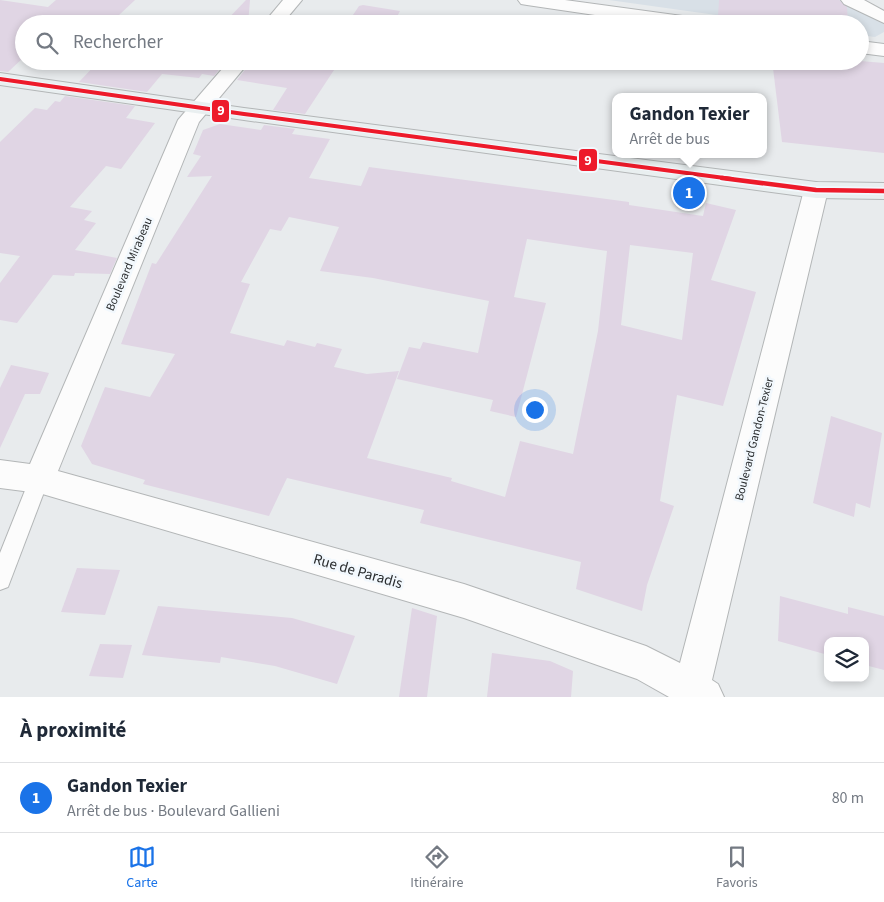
<!DOCTYPE html>
<html lang="fr">
<head>
<meta charset="utf-8">
<style>
	:root { --surface:#fff; --page:#f2f2f3; --text:#1f2937; --muted:#747a83; --line:#e0e1e3; --accent:#1a73e8 }
	body { margin:0; font-family:"Source Sans 3",sans-serif; background:var(--page); color:var(--text) }
	.controls { position:absolute; right:15px; bottom:15px; display:grid; overflow:hidden; border-radius:10px; box-shadow:0 2px 8px #0003 }
	.controls button { width:45px; height:45px; display:grid; place-items:center; padding:0; border:0; border-bottom:1px solid var(--line); background:var(--surface); color:var(--text); font:25px sans-serif }
	.you { position:absolute; left:534px; top:409px; width:18px; height:18px; margin:-12px; border:4px solid #fff; border-radius:50%; background:#1a73e8; box-shadow:0 0 0 8px #1a73e833 }
	.badge { display:grid; place-items:center; width:32px; height:32px; border-radius:50%; background:var(--accent); color:#fff; font-size:16px; font-weight:700 }
	.pin { position:absolute; translate:-50% -50%; border:2px solid #fff; box-shadow:0 1px 5px #0006 }
	.popup { position:absolute; left:612px; top:93px; width:155px; height:65px; box-sizing:border-box; display:grid; place-content:center; border-radius:10px; background:var(--surface); filter:drop-shadow(0 1px 4px #0005); font-size:16px; white-space:nowrap; color:var(--muted) }
	.popup b { font-size:19px; color:var(--text) }
	.popup::after { content:''; position:absolute; left:50%; top:100%; margin-left:-10px; border:10px solid transparent; border-top-color:var(--surface) }
	.list { margin:0; padding:0; list-style:none }
	h2 { display:flex; justify-content:space-between; align-items:center; height:65px; margin:0; padding:0 20px; font-size:21px }
	h2 small { font-size:16px; font-weight:400; color:var(--muted) }
	.list li { display:grid; grid-template-columns:32px 1fr auto; gap:15px; align-items:center; box-sizing:border-box; height:70px; padding:0 20px; border-top:1px solid var(--line) }
	.list b { display:block; font-size:19px; white-space:nowrap }
	.list p { margin:0; font-size:16px; white-space:nowrap; color:var(--muted) }
	.list em { font-size:16px; font-style:normal; color:var(--muted) }
	.icon { flex:none; width:28px; height:28px; fill:none; stroke:currentColor; stroke-width:2; stroke-linecap:round; stroke-linejoin:round }
	.map { position:relative; flex:none; width:884px; height:697px; overflow:hidden }
	.search { position:absolute; background:var(--surface); box-shadow:0 2px 8px #0003; left:15px; right:15px; top:15px; height:55px; display:flex; align-items:center; gap:12px; box-sizing:border-box; padding:0 18px; border-radius:28px; color:var(--muted); font-size:19px }
	.sheet { height:135px; background:var(--surface) }
	nav { display:flex; justify-content:space-around; align-items:center; box-sizing:border-box; height:70px; border-top:1px solid var(--line); background:var(--surface); font-size:14px; color:var(--muted) }
	nav a { display:grid; justify-items:center; gap:2px }
	nav .on { color:var(--accent) }
	.map>svg:first-child { display:block }
</style>
</head>
<body>
<div class="map">
<svg width="884" height="697" viewBox="0 0 884 697">
	<rect width="100%" height="100%" fill="#e8ebed"/>
	<!-- built -->
	<path fill="#d8e0e7" d="M609,0H841L884,24V32L875,37L860,35V24H781Z"/>
	<!-- building -->
	<g fill="#e0d5e4" fill-rule="evenodd">
		<path d="M0,0L48,7L56,0H135L119,15L128,17L126,19L157,24H24V57L8,72L0,71Z"/>
		<path d="M246,0H250L248,24H223Z"/>
		<path d="M719,0H839L847,7L848,24H775L718,15Z"/>
		<path d="M363,5L400,11L393,24H347L359,6Z"/>
		<path d="M99,61H226L214,76L202,74L199,78L162,74L147,92L79,82Z"/>
		<path d="M252,61H372L369,68L338,64L305,114L273,110L287,88L237,80Z"/>
		<path d="M780,61H860L884,63V153L782,142L773,68L782,70Z"/>
		<path d="M65,96L135,106L126,118L155,123L121,169L106,166L70,207L92,211L84,220L96,223L75,250L117,258L110,274L75,273L74,276L53,275L17,323L0,320V283L20,256L0,253V142L35,108L47,110L55,101L60,102Z"/>
		<path d="M220,124L261,130L264,125L295,129L292,134L330,139L309,178L361,186L369,167L629,202V205L703,216L706,203L736,210L711,280L756,292L723,406L677,395L660,501L674,506L647,585L642,611L576,589L581,562L420,523L424,510L287,478L269,516L143,484L145,480L92,464L81,446L105,387L150,397L175,354L121,344L152,263L156,264L212,176L187,177L201,156L193,154L203,130ZM289,217L339,227L320,271L373,278L489,301L478,353L423,342L420,349L409,347L397,379L493,400L490,411L516,417L546,303L514,297L527,239L607,251L598,331L573,454L520,441L505,497L451,481L452,478L367,458L399,371L367,374L334,367L342,349L317,343L315,347L287,340L284,346L230,333L250,284L241,282L270,229L281,231ZM630,245L693,253L682,340L621,325Z"/>
		<path d="M11,365L49,373L40,394H25L0,448V388Z"/>
		<path d="M831,416L882,433L870,508L856,503L854,517L813,503Z"/>
		<path d="M77,568L120,570L105,615L61,612Z"/>
		<path d="M780,596L848,614V607L884,616V670L865,665V641H828V655L778,641Z"/>
		<path d="M158,606L292,618L355,636L337,684L275,666L221,657L220,663L142,655Z"/>
		<path d="M412,608L437,616L427,697H399Z"/>
		<path d="M100,644L132,645L123,678L89,676Z"/>
		<path d="M492,653L550,661L573,671L571,697H487Z"/>
	</g>
	<g fill="none" stroke-linecap="round" stroke-linejoin="round">
		<defs>
			<path id="service" d="M39,470L46,473L49,479L8,587L0,590V553L32,473Z"/>
			<g id="minor">
				<path d="M283,0H302L282,24H263Z"/>
				<path d="M518,0H565L697,18L704,20L706,24H656L527,5L521,4Z"/>
				<path d="M841,0H864L884,11V23L844,4Z"/>
				<path d="M860,41L884,44V56L860,53Z"/>
				<path d="M229,61H250L199,122L58,471L464,584L646,646L680,663L804,190L808,185L816,182L824,185L828,190L712,680L718,684L724,697H669L637,679L464,618L39,493L0,488V460L30,464L178,120Z"/>
			</g>
			<path id="secondary" d="M0,73L244,108L816,182L884,183V199L816,198L244,120L0,85Z"/>
		</defs>
		<!-- service casing -->
		<use href="#service" stroke="#b3b6b7" stroke-width="2"/>
		<!-- minor casing -->
		<use href="#minor" stroke="#b3b6b7" stroke-width="2"/>
		<!-- secondary casing -->
		<use href="#secondary" stroke="#b3b6b7" stroke-width="2"/>
		<!-- service -->
		<use href="#service" fill="#fcfcfc" fill-rule="evenodd"/>
		<!-- minor -->
		<use href="#minor" fill="#fcfcfc" fill-rule="evenodd"/>
		<!-- secondary -->
		<use href="#secondary" fill="#e9eff0" fill-rule="evenodd"/>
		<defs>
			<path id="bus-1-far1" d="M0,79L244,114L732,179"/>
			<path id="bus-1" d="M722,178L816,190L884,191"/>
		</defs>
		<!-- bus-1-far1 casing -->
		<use href="#bus-1-far1" stroke="#f2f8fd" stroke-width="6"/>
		<!-- bus-1 casing -->
		<use href="#bus-1" stroke="#f2f8fd" stroke-width="8"/>
		<!-- bus-1-far1 -->
		<use href="#bus-1-far1" stroke="#ed1a2a" stroke-width="4"/>
		<!-- bus-1 -->
		<use href="#bus-1" stroke="#ed1a2a" stroke-width="4.5"/>
	</g>
	<g text-anchor="middle" stroke-width="5" stroke-linejoin="round" paint-order="stroke">
		<!-- street labels -->
		<g font-size="12" fill="#2a2d2f" stroke="#f2f8fd">
			<text transform="translate(129 264) rotate(-67)" y="4">Boulevard Mirabeau</text>
			<text transform="translate(754 439) rotate(-76)" y="4">Boulevard Gandon-Texier</text>
		</g>
		<!-- near-street labels -->
		<g font-size="15" fill="#2a2d2f" stroke="#f2f8fd">
			<text transform="translate(358 571) rotate(16)" y="5">Rue de Paradis</text>
		</g>
	</g>
	<g stroke="#f2f8fd" stroke-width="2">
		<rect x="211" y="99" width="19" height="24" rx="5" fill="#ed1a2a"/>
		<rect x="578" y="148" width="20" height="24" rx="5" fill="#ed1a2a"/>
	</g>
	<g font-size="14" text-anchor="middle" font-weight="bold" fill="#fff">
		<text x="221" y="115">9</text>
		<text x="588" y="165">9</text>
	</g>
</svg>
<div class="controls">
<button><svg class="icon" aria-label="layers" viewBox="0 0 24 24"><path d="M12 4l9 5-9 5-9-5zM3 14l9 5 9-5"/></svg></button>
</div>
<div class="you"></div>
<div class="pin badge" style="left:689px;top:193px">1</div>
<div class="popup"><b>Gandon Texier</b>Arrêt de bus</div>
<div class="search"><svg class="icon" aria-label="search" viewBox="0 0 24 24"><circle cx="10" cy="10" r="6"/><path d="M15 15l6 6"/></svg>Rechercher</div>
</div>
<section class="sheet">
<h2>À proximité<small></small></h2>
<ul class="list">
<li><span class="badge">1</span><div><b>Gandon Texier</b><p>Arrêt de bus · Boulevard Gallieni</p></div><em>80 m</em></li>
</ul>
</section>
<nav>
<a class="on"><svg class="icon" aria-label="map" viewBox="0 0 24 24"><path d="M3 6l6-2 6 2 6-2v14l-6 2-6-2-6 2zM9 4v14M15 6v14"/></svg>Carte</a>
<a><svg class="icon" aria-label="directions" viewBox="0 0 24 24"><path d="M12 3l9 9-9 9-9-9zM9 14v-3h6M13 9l2 2-2 2"/></svg>Itinéraire</a>
<a><svg class="icon" aria-label="saved" viewBox="0 0 24 24"><path d="M7 4h10v16l-5-4-5 4z"/></svg>Favoris</a>
</nav>
</body>
</html>
